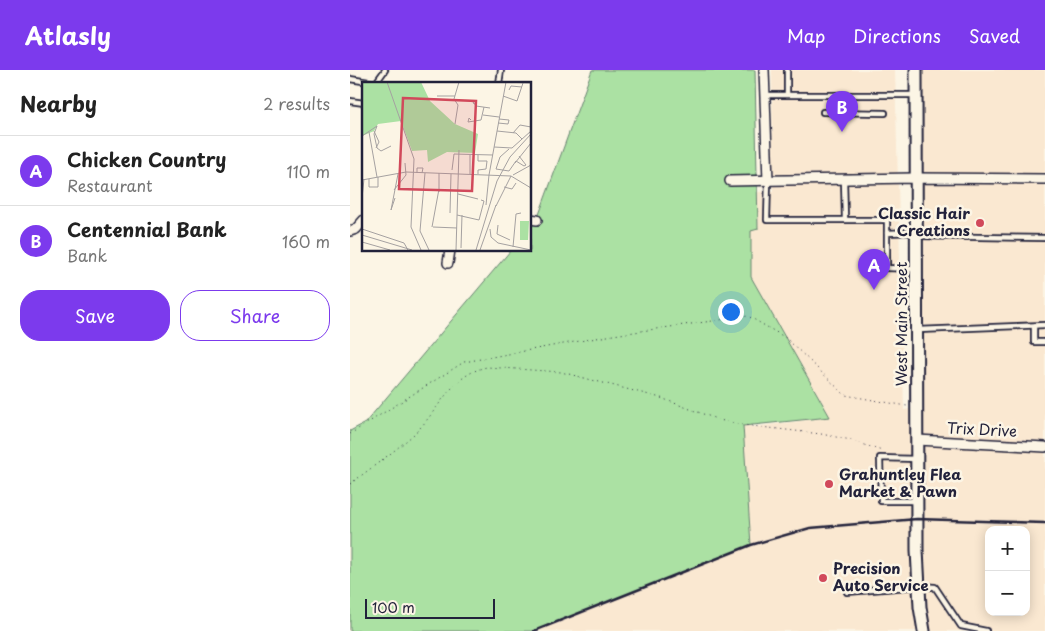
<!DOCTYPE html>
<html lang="en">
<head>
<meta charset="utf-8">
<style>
	:root { --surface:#fff; --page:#f6f6f6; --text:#222; --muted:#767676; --line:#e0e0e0; --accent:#7c3aed }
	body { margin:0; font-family:"Playpen Sans",sans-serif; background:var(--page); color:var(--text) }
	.controls { position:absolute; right:15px; bottom:15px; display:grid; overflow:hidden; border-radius:10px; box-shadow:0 2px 12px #0003 }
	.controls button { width:45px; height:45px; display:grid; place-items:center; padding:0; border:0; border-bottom:1px solid var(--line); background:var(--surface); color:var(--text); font:25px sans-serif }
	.scale { position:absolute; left:15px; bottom:12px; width:130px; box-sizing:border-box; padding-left:5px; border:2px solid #22223b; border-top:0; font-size:14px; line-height:18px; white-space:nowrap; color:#22223b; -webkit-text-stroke:4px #fcf5e5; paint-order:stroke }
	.you { position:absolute; left:380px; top:241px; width:18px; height:18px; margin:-12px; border:4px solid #fff; border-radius:50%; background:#1a73e8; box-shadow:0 0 0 8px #1a73e833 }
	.badge { display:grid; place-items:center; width:32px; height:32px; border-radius:50%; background:var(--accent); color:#fff; font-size:16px; font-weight:700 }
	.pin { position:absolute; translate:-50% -41px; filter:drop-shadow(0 1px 2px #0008) }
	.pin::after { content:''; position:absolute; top:26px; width:18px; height:15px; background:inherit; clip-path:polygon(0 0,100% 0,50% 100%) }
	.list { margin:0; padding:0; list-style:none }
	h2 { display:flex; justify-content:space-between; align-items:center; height:65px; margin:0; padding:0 20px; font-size:21px }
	h2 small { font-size:16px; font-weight:400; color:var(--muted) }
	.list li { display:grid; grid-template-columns:32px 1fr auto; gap:15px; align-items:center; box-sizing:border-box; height:70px; padding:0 20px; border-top:1px solid var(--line) }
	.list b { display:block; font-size:19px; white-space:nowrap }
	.list p { margin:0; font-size:16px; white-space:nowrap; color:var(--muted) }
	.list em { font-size:16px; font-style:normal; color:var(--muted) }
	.actions { display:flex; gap:10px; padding:15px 20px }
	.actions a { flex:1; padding:11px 0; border:1px solid var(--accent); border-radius:20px; text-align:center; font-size:18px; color:var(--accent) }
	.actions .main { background:var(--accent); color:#fff }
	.map { position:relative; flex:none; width:695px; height:561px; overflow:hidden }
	header { display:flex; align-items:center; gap:30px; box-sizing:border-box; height:70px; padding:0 25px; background:var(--accent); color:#fff }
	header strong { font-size:24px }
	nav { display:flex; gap:28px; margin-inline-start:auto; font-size:18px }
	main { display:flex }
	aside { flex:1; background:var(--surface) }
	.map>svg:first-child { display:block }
</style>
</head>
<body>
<header>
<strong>Atlasly</strong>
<nav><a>Map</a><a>Directions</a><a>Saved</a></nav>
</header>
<main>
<aside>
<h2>Nearby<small>2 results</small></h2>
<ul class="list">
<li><span class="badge">A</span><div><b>Chicken Country</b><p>Restaurant</p></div><em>110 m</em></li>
<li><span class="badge">B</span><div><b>Centennial Bank</b><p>Bank</p></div><em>160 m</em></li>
</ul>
<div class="actions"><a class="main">Save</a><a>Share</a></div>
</aside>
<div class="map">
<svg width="695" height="561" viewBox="0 0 695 561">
	<rect width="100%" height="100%" fill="#fcf5e5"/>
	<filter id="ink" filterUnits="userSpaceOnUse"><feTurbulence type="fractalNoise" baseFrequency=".02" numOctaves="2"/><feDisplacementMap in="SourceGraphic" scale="10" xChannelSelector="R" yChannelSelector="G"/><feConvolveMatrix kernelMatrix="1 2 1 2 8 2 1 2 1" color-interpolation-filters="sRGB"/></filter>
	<g filter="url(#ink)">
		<!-- built -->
		<path fill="#fae8d1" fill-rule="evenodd" d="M422,0H545L554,340L567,338L566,0H695V561H184L401,475L393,355L405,357L480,347L401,207V160L408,159V122L423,121ZM639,460H676V542H639Z"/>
		<!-- green -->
		<path fill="#abe1a3" stroke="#66826f" d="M242,0H405L408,159L401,161V207L480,347L393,356L401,475L184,561H0V361L15,353L161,180H180V158L187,150Z"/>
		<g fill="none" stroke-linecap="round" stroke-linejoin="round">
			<defs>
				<g id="service">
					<path d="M437,0V24"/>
					<path d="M0,9L25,13"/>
					<path d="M25,14L35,0"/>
					<path d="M149,14L151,0"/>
					<path d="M415,25H565"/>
					<path d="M0,31L14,33"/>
					<path d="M473,42L535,43"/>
					<path d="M494,109L495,149"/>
					<path d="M418,111L417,150H537V163"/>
					<path d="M568,166L695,168"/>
					<path d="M565,199L537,198V163L565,162"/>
					<path d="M684,256V272H695"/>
					<path d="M568,260L695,255"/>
					<path d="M566,431H531L530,388L567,389"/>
					<path d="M497,522L569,516L585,517L611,556L636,561"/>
				</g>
				<g id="minor">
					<path d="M414,0L418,111"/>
					<path d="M380,111L566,108L695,109"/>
					<path d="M180,149L187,150"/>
					<path d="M0,161L6,159L14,150"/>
					<path d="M98,193L100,180"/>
					<path d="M567,370L695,377"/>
				</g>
				<path id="secondary" d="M566,0L567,480L570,537L574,561"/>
			</defs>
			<!-- service casing -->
			<use href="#service" stroke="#22223b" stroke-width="8"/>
			<!-- minor casing -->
			<use href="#minor" stroke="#22223b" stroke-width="12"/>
			<!-- secondary casing -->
			<use href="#secondary" stroke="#22223b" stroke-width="15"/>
			<!-- path -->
			<g stroke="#22223b" stroke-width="1" stroke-dasharray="1 4" stroke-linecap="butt">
				<path d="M0,364L114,292L263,265L398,246L436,268L495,325L557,336"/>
				<path d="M0,414C21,398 44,382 64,364C89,341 101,304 137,297L211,302L311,328L369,350L393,355L471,364L501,370L532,381"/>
			</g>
			<!-- service -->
			<use href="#service" stroke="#fcf5e5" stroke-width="4.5"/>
			<!-- minor -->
			<use href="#minor" stroke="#fcf5e5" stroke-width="9"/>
			<!-- secondary -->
			<use href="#secondary" stroke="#fcf5e5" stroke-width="11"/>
			<!-- rail -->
			<path stroke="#22223b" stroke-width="2.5" d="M184,561L401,475L460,458L567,449L695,453"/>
		</g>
	</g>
	<!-- markers -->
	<g fill="#d1495b" stroke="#fcf5e5" stroke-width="2">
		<circle cx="630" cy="153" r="5"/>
		<circle cx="479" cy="414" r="5"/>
		<circle cx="473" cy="508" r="5"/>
	</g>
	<g text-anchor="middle" stroke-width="5" stroke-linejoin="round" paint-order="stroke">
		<!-- poi labels -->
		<g font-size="15" font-weight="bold" fill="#22223b" stroke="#fcf5e5" text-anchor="start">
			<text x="620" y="149" text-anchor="end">Classic Hair<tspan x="620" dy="17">Creations</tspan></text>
			<text x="489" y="410">Grahuntley Flea<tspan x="489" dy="17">Market &amp; Pawn</tspan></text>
			<text x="483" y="504">Precision<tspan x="483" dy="17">Auto Service</tspan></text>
		</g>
		<!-- street labels -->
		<g font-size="15" fill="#22223b" stroke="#fcf5e5">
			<text transform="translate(552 254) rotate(-90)" y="5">West Main Street</text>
			<text transform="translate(632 360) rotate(3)" y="5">Trix Drive</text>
		</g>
	</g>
	<!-- overview -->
	<g transform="translate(12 12)">
		<rect width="169" height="169" fill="#fcf5e5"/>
		<path d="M0,0H59L68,19L93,42L116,52L113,71L85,70L66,80L65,68L50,69L39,39L16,42L12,49L0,54ZM158,139H167L166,158H158Z" fill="#abe1a3"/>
		<path fill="none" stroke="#a5a1a1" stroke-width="1" d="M25,0L52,77L49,145L59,168M140,0L169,1M147,8L149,4L160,5M75,14H93M141,14L155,19L161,1M112,22L110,18L114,24L128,26M121,33L137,35M109,38L107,36L106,40L119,38L122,25M136,41L146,42L147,38L137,37M93,42L96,23L92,17L97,0M12,49L17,60L14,66M135,49L154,51L160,57M7,50L15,95M151,51L158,43L169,45M0,54L15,44L12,52L15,66L19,69L29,64M132,65L150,66L169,49M147,67L138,75L134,87L147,89L154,79M154,79L162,84L164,83L157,74M153,81L169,61M90,88L92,72L131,73M55,91V86H61L60,91M63,91L58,149L67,168M108,92V73M116,92V88L124,87L125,79H116V73M127,93L144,0M151,93L169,83M7,97V105H16V95M0,98L44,90L149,94L169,106M142,105L150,107L154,101M32,108L44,93L43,81M77,110V91M96,112L116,117M0,116L2,97M33,116L29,128L36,92M124,123L127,93M134,124L149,94M88,131L89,92M95,133L117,138L122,119L119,118M136,143L135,152L148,158M70,145L77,107M71,145L95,146M0,147L42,161L46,168M128,147L129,155L136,161L169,168M0,153L50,168M0,160L28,168M151,165L154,132L159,131M99,166L100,133M94,168L97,68M114,168L135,99L148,75L169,52M118,168L134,123"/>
		<path fill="#d1495b" fill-opacity="0.15" stroke="#d1495b" stroke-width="2.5" d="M41,16L114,19L110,109L37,107Z"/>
		<rect width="169" height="169" fill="none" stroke="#22223b" stroke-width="2.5"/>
	</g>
</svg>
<div class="controls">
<button>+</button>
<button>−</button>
</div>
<div class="scale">100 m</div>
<div class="you"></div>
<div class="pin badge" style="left:524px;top:220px">A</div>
<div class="pin badge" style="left:492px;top:62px">B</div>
</div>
</main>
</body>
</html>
